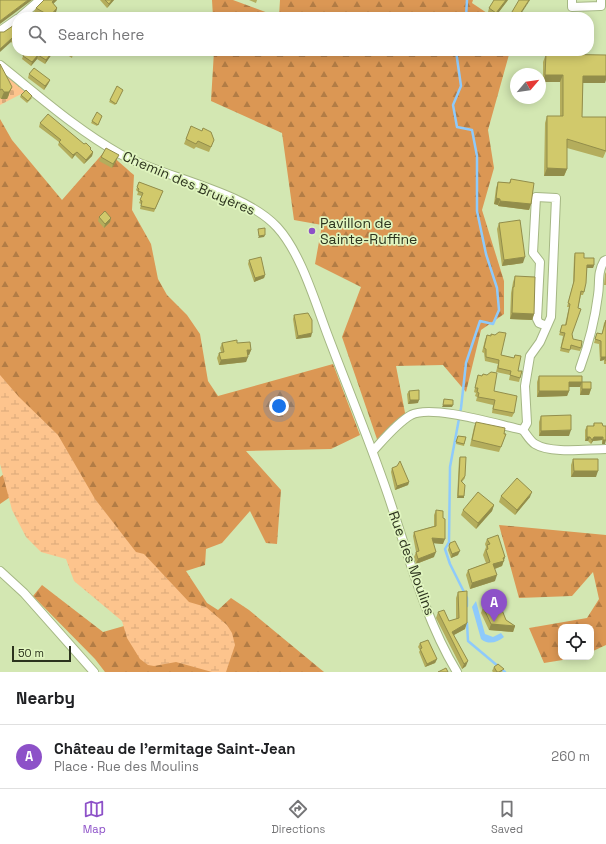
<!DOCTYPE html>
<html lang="en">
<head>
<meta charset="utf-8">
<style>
	:root { --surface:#fff; --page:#f6f6f6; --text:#202124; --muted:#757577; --line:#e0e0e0; --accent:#8d51c8 }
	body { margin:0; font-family:"Space Grotesk",sans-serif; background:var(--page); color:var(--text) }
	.controls { position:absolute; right:12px; bottom:12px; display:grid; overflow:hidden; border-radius:8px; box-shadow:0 2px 10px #0003 }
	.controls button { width:36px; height:36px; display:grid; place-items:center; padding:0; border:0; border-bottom:1px solid var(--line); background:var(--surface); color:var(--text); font:20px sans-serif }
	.compass { position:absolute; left:510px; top:68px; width:36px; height:36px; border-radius:50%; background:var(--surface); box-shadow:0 2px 10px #0003; rotate:61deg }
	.scale { position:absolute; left:12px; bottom:10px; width:59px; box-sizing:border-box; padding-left:4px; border:2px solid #2c331e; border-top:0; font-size:11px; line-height:14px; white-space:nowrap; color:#2c331e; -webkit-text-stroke:3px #e0f5bf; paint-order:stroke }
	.you { position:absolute; left:279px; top:406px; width:14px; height:14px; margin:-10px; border:3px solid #fff; border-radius:50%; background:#1a73e8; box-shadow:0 0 0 6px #1a73e833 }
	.badge { display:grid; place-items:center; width:26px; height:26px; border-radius:50%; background:var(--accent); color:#fff; font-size:13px; font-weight:700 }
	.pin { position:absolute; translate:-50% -33px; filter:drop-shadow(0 1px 2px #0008) }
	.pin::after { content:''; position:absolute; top:21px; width:14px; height:12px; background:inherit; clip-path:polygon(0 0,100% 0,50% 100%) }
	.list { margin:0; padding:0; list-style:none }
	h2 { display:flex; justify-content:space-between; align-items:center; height:52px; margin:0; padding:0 16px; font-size:17px }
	h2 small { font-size:13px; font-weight:400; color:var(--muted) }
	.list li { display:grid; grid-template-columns:26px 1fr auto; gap:12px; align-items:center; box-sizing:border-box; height:64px; padding:0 16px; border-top:1px solid var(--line) }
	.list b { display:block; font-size:15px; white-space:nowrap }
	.list p { margin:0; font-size:13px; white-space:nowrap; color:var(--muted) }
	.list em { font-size:13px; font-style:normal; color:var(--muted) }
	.icon { flex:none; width:22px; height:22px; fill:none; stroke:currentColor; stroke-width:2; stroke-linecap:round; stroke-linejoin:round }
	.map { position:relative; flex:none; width:606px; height:672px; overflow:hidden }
	.search { position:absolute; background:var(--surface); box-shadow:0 2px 10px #0003; left:12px; right:12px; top:12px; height:44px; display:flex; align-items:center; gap:10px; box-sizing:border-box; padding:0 14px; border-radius:16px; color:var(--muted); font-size:15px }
	.sheet { height:116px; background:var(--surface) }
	nav { display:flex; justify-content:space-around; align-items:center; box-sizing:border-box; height:56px; border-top:1px solid var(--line); background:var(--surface); font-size:11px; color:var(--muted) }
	nav a { display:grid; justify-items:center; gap:2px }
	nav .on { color:var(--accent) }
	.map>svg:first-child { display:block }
</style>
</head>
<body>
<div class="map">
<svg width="606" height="672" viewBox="0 0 606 672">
	<defs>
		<pattern id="forest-firs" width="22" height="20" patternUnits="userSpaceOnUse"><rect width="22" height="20" fill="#db9754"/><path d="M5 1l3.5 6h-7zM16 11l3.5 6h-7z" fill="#b27c45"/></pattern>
		<pattern id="wetland-marsh" width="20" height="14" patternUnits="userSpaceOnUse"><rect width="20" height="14" fill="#fdc48d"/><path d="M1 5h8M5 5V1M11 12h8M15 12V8" fill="none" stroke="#d9a979"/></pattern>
		<pattern id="cemetery-stones" width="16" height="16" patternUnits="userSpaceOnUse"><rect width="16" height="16" fill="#fdc48d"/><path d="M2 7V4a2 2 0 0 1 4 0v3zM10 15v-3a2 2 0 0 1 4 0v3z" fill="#d9a979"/></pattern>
	</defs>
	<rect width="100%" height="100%" fill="#d3e7b2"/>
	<!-- forest -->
	<g fill="url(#forest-firs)">
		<path d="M212,0H233L279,17L280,0H473L472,3L493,17H213Z"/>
		<path d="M214,51H510L488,130L494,168L482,210L504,281V314L481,330L466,392L443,365L396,366L406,418L379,445L342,337L361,287L315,264L322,225L294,220L282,133L211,101Z"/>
		<path d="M0,119L12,140L62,200L105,151C116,158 124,167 134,175L132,210L151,244L158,279L167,295L187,315L200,334L208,381L218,396L333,364L360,435L331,449L246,451L281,490L277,544L266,543L250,511L222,543L206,549L205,565L186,571L207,603L218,610L231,598L249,610L324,672H105L95,659L33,596L42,585L103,632L145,620L16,493L0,504V477L28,456L0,414Z"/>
		<path d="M499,525L606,535V645L591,652V627H561V657H581L544,663L529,628L587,618L599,599L593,572L572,596L519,598Z"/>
	</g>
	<!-- wetland -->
	<path fill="url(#wetland-marsh)" d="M0,375L19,397L58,435L95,499L136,552L144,554L189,602L206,607L227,625L232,633L235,645L226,672H212L176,662L154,666L148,665L140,659L127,638L122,621L74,581L66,559L41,552L26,537L12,510L0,464Z"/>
	<!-- cemetery -->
	<path fill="url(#cemetery-stones)" d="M0,69L25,92L0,105Z"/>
	<!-- water -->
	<path fill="#8ecafb" d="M476,601L485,634L493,637L501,633L504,637C497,643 488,645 481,639L472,607Z"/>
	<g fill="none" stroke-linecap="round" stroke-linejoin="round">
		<!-- stream -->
		<g stroke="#8ecafb" stroke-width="2.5">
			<path d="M466,17L467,0"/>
			<path d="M456,51L461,86L453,105L457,127L472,130L477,156V211L486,254L497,288L499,310L493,324L480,321L466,363L461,408L450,467L449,542L445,549L450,564L467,598V606"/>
			<path d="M467,623L468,641L505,672"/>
		</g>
		<defs>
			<g id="street">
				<path d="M572,0V7L601,6V0"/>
				<path d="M20,17L40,0"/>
				<path d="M0,31L17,19"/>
				<path d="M0,65C39,96 77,130 120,154C164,178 244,191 277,227C301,253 315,302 328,336C348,389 370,442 388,495C407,551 426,622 457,672"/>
				<path d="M580,368C588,346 595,319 598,295C600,283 597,273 604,261L606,260"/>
				<path d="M523,430L527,423L525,386L530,356L540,342L551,317L556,198L536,197L533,253L540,262L537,319L539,323L547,326"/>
				<path d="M523,430C527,435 530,441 535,444C551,454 587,449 606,449"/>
				<path d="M373,451C384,439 397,423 411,415C432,404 499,425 523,430"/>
				<path d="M0,571L24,593L94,672"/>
			</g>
		</defs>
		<!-- street casing -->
		<use href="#street" stroke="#a5b784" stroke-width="10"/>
		<!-- street -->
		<use href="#street" stroke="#fff" stroke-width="8"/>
	</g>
	<!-- wall -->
	<g fill="#b4ad5c">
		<path d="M44,0H57L53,4L57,8L56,12L51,17H43L34,12L36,8Z"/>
		<path d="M100,0H114L107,8Z"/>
		<path d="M249,0H257L256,3Z"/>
		<path d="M508,0L495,17L488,12L489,8Z"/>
		<path d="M17,23V47L11,42L4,32Z"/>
		<path d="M22,51H54L45,64L37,59L31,66L22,59L24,53Z"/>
		<path d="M61,51H72L73,54L72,58Z"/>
		<path d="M546,54L605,83H583L582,117L606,151L603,158L567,148V169L564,176H544L545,123L547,116H560V82H543V62Z"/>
		<path d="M0,64L9,95L7,99H1L0,98Z"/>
		<path d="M29,74L50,80L48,84L44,90L28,78Z"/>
		<path d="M117,86L123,90L115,105L109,102Z"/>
		<path d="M21,95L32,98L27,103L20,97Z"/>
		<path d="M102,116L97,126L91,123L92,121Z"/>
		<path d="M40,123L90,150L93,152L92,156L84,164L75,155L72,159L58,145L59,142L39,127Z"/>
		<path d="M191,126L212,145L209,152L196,147L194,149L184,144Z"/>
		<path d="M101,157L117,159L112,168L99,161Z"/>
		<path d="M511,179L531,204L529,210L498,206V205L494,204L496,188L498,182L509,183Z"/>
		<path d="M139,182L163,191L154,212L140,209L141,204L139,203L142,196L137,195L138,192L136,190Z"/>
		<path d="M99,217L111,218L110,222L104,228L98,221Z"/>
		<path d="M499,223L523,263L502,266L497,229Z"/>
		<path d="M575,253L584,258L594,265L593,268H587L584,292L583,295H581L572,334L573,339L581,348L580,351L570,349L569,353L560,351L563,336L559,335L562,325H565L569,307H567L573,284L574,257Z"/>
		<path d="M249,260L265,275L264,278L254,282L248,264Z"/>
		<path d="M606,272V285H604L605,274Z"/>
		<path d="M515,276L534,314L532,320L510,319L511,293L512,288L513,282Z"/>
		<path d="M294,315L311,337L296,339L293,319Z"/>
		<path d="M606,320V364H604V360L600,361L599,344L594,343L597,333L602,334L604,323Z"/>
		<path d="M491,334L501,355L514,358L515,355L518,371L520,378L519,382L509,380L510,375L496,372L498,364L485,361L484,353L482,352L485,340L487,335L491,336Z"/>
		<path d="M222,343H237L251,350L249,355H248L246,362L219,365L217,358L219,353L221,352L220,348Z"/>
		<path d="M478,375L494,391L514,413L512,417L492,413L493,405L476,401L477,397L475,396L476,393L474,392Z"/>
		<path d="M539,376L582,382L591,389L589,395H580V387H569V391L567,396L537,397V382Z"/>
		<path d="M409,391L418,403L408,404L407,394Z"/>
		<path d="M541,416L569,436H539V422Z"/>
		<path d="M476,422L506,434L499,452L470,446L474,427Z"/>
		<path d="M594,423L603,426L605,444H602V440L593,441L591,444L588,441H585V430L587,426H593Z"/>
		<path d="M458,436L466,437L464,446L456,444Z"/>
		<path d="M460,457L465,478L462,482L464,498H457L459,459Z"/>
		<path d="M573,459L596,477H571V465Z"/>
		<path d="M392,468L409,482L408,485L395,490L391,472Z"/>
		<path d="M501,496L530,497L515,515L499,502Z"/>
		<path d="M494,505L492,511L476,529L461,515L463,510Z"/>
		<path d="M436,510L443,518V544L434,543V557L416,564L414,557L416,552L413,536L414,532L434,526V515Z"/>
		<path d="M487,539L505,557L502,566L495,569V581L470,589L466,575L468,570L486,563L483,555L486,547L485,544Z"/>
		<path d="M450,543L458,555L451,558L448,550Z"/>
		<path d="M458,592L465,629L454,635L466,666L462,669L436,618L438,612L449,621L456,619V598Z"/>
		<path d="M483,607L490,608L502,611L506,620L515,626L513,632L489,630L481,613Z"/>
		<path d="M420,643L437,659L435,663L425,667L419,652L420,650L418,647Z"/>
		<path d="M494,667L503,672H493L492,671Z"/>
	</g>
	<!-- shaded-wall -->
	<g fill="#928d4b">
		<path d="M28,0H32L0,24V21Z"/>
		<path d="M54,0H57L51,6L52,2Z"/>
		<path d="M112,0H114L107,8L109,4Z"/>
		<path d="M506,0H508L495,17L496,13Z"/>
		<path d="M529,0H530L519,17H518Z"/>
		<path d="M57,8L56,12L51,17H50Z"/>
		<path d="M12,38L11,42L0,52V49Z"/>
		<path d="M53,51H54L45,64L46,60Z"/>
		<path d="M38,55L37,59L31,66L32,62Z"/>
		<path d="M545,75H563L560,82H543Z"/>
		<path d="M583,76H606V80L605,83H581Z"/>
		<path d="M50,80L48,84L44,90L45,86Z"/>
		<path d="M12,87L7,99H1L4,92Z"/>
		<path d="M77,152L75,155L72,159L73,155Z"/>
		<path d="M93,152L92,156L84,164L86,160Z"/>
		<path d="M119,155L117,159L112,168L113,164Z"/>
		<path d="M547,168L567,169L564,176H544Z"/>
		<path d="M496,198L500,199L498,205L494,204Z"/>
		<path d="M500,201L531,204L529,210L498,206Z"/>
		<path d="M111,218L110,222L104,228L105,224Z"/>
		<path d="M265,235L264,237L258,238L259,236Z"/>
		<path d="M525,257L523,263L502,266L504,260Z"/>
		<path d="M587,265H594L593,268H586Z"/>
		<path d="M265,275L264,278L254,282L255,278Z"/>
		<path d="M512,313L534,314L532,320L510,319Z"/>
		<path d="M312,333L311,337L296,339L298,336Z"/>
		<path d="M247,350H251L249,355L246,356Z"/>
		<path d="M248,357L246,362L219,365L221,360Z"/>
		<path d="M601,357H606L604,360L600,361Z"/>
		<path d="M569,382H582L580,387H567Z"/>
		<path d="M582,389H591L589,395H580Z"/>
		<path d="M539,391H569L567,396L537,397Z"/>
		<path d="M410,400H419L418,403L408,404Z"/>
		<path d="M443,405H453L452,407H442Z"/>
		<path d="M571,430L569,436H539L541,431Z"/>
		<path d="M587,437H590L588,441H585Z"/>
		<path d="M594,437H603L602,440L593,441L591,444L592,440Z"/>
		<path d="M603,440H606L605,444H602Z"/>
		<path d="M574,471H598L596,477H571Z"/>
		<path d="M409,482L408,485L395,490L397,486Z"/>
		<path d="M532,492L530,497L515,515L517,510Z"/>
		<path d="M458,496H464V498H457Z"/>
		<path d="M494,505L492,511L476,529L478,523Z"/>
		<path d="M432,538L445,539L443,544L431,543Z"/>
		<path d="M460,551L458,555L451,558L452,554Z"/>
		<path d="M436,552L434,557L416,564L418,559Z"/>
		<path d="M505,557L502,566L491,570L493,564Z"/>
		<path d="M497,575L495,581L470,589L472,583Z"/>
		<path d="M467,623L465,629L450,637L452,632Z"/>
		<path d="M491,624L515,626L513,632L489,630Z"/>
		<path d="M437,659L435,663L425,667L427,664Z"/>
		<path d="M468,661L466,666L462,669L464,664Z"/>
	</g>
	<!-- building -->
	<g fill="#d1c96b" stroke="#928d4b">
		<path d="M0,0H28L0,21Z"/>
		<path d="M44,0H54L52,2L57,8L50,16L36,8Z"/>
		<path d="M105,0H112L109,4Z"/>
		<path d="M494,0H506L496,13L489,8Z"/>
		<path d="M519,0H529L518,17H509Z"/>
		<path d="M17,23V42L12,38L0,49V32H4Z"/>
		<path d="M25,51H53L46,60L38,55L32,62L23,56Z"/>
		<path d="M546,54L606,55V76H583L582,117H606V151L567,139V169L547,168V116H563V75H545Z"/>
		<path d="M0,64L9,81L12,87L9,92H4L2,89L0,90Z"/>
		<path d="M34,68L50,80L45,86L29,74Z"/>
		<path d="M117,86L123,90L116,104L110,100Z"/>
		<path d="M26,90L32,96L28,101L21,95Z"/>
		<path d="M97,112L102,116L98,125L92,121Z"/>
		<path d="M48,114L84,144L86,143L91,148L90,149L93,152L86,160L77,152L73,155L59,142L61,140L40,123Z"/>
		<path d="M191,126L202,131L203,128L211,132L214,140L211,147L198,141L196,144L186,139Z"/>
		<path d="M106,148L119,155L113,164L101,157Z"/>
		<path d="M511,179L534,183L531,204L500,201V199L496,198L498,182L510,183Z"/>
		<path d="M139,182L163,191L155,209L141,206L142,201L140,200L143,193L138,191L139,189L137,187Z"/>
		<path d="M105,211L111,218L105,224L99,217Z"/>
		<path d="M520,220L525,257L504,260L499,223Z"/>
		<path d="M265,228V235L259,236L258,229Z"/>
		<path d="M575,253H584V258H594V265H587L586,283L584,292L581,291L578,308L581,309L572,334L573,339L582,341L581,348L571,345L570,350L561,348L565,333L560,332L562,325H566L570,304L568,303L574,281Z"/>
		<path d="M261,257L265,275L255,278L249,260Z"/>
		<path d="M515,276L535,277L534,314L512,313L513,287H514Z"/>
		<path d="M308,313L312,320V333L298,336L294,315Z"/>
		<path d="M606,320V361V357H601V341L595,339L597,333L602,334Z"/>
		<path d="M499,332L506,333L501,355L514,358L515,355L521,356L518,371H522L520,378L510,375L511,371L498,368L499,360L486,357V349L484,348L487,335L491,336V334L495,335Z"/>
		<path d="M237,340V343L250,342L251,350H247L248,357L221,360L219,353L224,352L222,343Z"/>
		<path d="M491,372L497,373L494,391L517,396L514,413L493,409L495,400L478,397L479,393L477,392L478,388H475L478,375L482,376L483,374L487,375Z"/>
		<path d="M539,376H582V382H591V389H582V382H569V391H539Z"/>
		<path d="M419,390V400H410L409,391Z"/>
		<path d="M444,399L453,400V405H443Z"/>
		<path d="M571,415V430L541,431V416Z"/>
		<path d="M476,422L505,428L504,434H506L501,447L472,440Z"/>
		<path d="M594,423H602L603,426H606V440H603V437H594L592,440L590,437H587V426H594Z"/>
		<path d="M458,436L466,437L464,444L456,442Z"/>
		<path d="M460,457H466L465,476L461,481L465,485L464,496H458Z"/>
		<path d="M573,459H598V471H574Z"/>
		<path d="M400,461L409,482L397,486L392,468L397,466Z"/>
		<path d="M517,478L532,492L517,510L501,496Z"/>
		<path d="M478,492L494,505L478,523L463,510Z"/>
		<path d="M436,510L443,511V518L445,519V539L432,538L436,552L418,559L416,552L419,551L414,532L436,526Z"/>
		<path d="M498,535L505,557L503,558L504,561L493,564L497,575L472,583L468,570L490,562L486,550L488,549L487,545L490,544L487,539Z"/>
		<path d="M455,541L460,551L452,554L449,546L450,543Z"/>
		<path d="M467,591V623L452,632L468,661L464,664L438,612L444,610L449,621L459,618L458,592Z"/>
		<path d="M502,602L504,606L502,610L506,620L515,626L491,624L483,607L489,605L490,608Z"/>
		<path d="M428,640L437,659L427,664L420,649L422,648L420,643Z"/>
		<path d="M498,664L504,669L499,672H497L494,667Z"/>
		<path d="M446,668L448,672H438Z"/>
	</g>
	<!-- markers -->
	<circle fill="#8d51c8" stroke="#e0f5bf" stroke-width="1.5" cx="312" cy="231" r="4"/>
	<g text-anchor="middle" stroke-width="3.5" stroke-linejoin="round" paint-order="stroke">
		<!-- street labels -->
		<g font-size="14" fill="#2c331e" stroke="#e0f5bf">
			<text transform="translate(189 183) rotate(23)" y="5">Chemin des Bruyères</text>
			<text transform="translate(412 563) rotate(70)" y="5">Rue des Moulins</text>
		</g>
		<!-- poi labels -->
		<g font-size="14" fill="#2c331e" stroke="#e0f5bf" text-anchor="start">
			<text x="320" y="228">Pavillon de<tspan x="320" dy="16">Sainte-Ruffine</tspan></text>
		</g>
	</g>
</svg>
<div class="controls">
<button><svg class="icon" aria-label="locate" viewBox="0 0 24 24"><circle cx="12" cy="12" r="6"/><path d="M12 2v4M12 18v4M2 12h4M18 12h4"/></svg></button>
</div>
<svg class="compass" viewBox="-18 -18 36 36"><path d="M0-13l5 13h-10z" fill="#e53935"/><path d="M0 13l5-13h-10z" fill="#757577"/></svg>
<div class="scale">50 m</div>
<div class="you"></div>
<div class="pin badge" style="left:494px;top:622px">A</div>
<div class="search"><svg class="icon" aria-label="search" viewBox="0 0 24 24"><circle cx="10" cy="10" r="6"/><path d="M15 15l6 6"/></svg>Search here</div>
</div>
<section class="sheet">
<h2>Nearby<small></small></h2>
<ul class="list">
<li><span class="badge">A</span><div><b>Château de l'ermitage Saint-Jean</b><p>Place · Rue des Moulins</p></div><em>260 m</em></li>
</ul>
</section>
<nav>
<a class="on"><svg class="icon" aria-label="map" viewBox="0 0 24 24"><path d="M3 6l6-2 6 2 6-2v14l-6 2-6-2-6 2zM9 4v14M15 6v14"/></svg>Map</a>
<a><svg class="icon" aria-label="directions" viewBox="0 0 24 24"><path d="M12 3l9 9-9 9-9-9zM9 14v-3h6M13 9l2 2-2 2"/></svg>Directions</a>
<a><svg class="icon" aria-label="saved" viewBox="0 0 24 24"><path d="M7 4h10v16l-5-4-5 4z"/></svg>Saved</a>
</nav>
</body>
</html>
